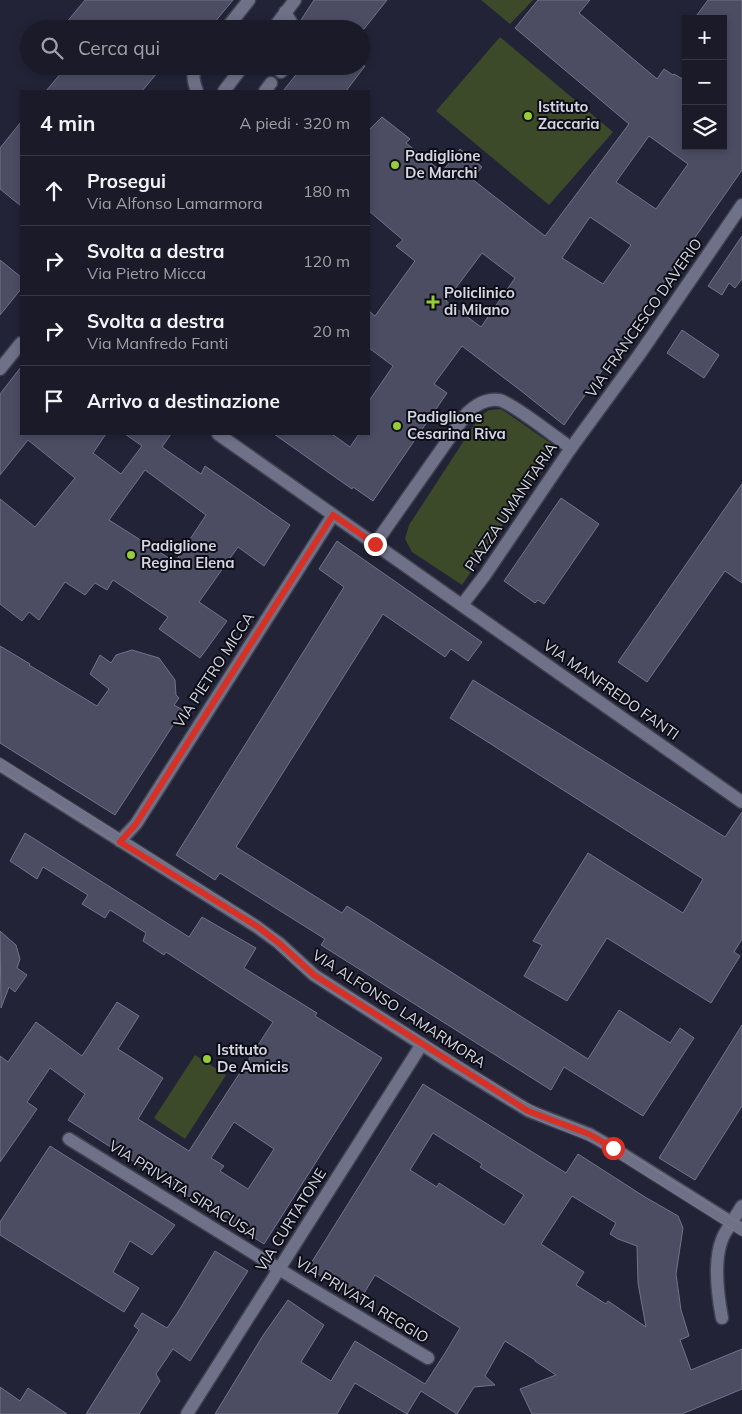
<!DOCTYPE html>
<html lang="it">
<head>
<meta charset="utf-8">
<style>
	:root { --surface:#1a1a28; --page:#232330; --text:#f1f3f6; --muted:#9fa1a8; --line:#383845 }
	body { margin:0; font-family:Mulish,sans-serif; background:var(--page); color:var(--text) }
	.controls { position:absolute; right:15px; top:15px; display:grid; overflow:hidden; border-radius:0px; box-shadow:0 2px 8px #0003 }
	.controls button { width:45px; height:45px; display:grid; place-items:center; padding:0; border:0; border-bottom:1px solid var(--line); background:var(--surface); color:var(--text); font:25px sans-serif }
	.stop { position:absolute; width:15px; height:15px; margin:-11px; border:4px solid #d93025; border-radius:50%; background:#fff }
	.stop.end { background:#d93025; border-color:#fff; box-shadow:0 1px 5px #0008 }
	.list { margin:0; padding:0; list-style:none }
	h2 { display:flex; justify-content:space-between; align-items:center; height:65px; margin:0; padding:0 20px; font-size:21px }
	h2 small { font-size:16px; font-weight:400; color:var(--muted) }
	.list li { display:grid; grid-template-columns:32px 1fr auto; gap:15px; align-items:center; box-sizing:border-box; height:70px; padding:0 20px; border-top:1px solid var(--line) }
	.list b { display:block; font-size:19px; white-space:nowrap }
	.list p { margin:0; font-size:16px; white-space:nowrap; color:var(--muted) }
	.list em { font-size:16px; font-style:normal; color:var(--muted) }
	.icon { flex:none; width:28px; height:28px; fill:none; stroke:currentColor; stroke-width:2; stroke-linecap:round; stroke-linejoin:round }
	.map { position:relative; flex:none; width:742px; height:1414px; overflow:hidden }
	.search { position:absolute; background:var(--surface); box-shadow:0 2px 8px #0003; left:20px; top:20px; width:350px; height:55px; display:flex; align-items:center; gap:12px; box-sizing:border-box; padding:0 18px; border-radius:28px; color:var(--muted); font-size:19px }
	.panel { position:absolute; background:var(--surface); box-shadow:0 2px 8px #0003; left:20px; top:90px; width:350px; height:345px; border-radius:0px }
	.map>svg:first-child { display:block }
</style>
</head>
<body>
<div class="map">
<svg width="742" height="1414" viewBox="0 0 742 1414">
	<rect width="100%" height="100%" fill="#222336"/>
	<!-- green -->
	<g fill="#3c4a29">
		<path d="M481,0H533L510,24Z"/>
		<path d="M500,37L613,132L549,205L436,111Z"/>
		<path d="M501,409L556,447L462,585L412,552L405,539L409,525L480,416L489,410Z"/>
		<path d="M195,1055L226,1075L185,1139L154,1118Z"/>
	</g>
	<!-- building -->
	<g fill="#4c4d63" stroke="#71738a" fill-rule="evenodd">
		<path d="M85,0H233L209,29H61Z"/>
		<path d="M314,0H387L364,29H312L301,20Z"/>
		<path d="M538,0H590L579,13L657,79L664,69L673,75L674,74L686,81V146H723V19H694L708,0H742V170L564,425L520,390L462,346L434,384L447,393L373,501L353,487L352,489L274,434H332L350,447L359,434H369V401L393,366L369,348V311L375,316L415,261L396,246L403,240L369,211V130L382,117L410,139L406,143L442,172L460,149L482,167L472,179L545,236L629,124L515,28ZM649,136L688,164L656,209L616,182ZM590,217L631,245L603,284L562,258ZM482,253L515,278L481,327L446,301Z"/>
		<path d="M67,66H163L142,91H46Z"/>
		<path d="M303,66H365L346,91H283Z"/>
		<path d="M21,122V206L0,189V148Z"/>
		<path d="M742,236V279L735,288L729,283L722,295L708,286Z"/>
		<path d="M0,260L21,277V289L0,315Z"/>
		<path d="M682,330L719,355L704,378L667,353Z"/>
		<path d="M21,367V434H106L93,453L121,474L142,446L125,434H171L162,447L201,474L205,466L290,525L264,566L238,547L199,602L227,621L200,658L159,629L168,617L113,580L107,590L95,583L85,595L65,582L39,620L29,612L22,621L0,604V499L35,527L75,478L28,440L0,475V394ZM145,470L206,515L175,562L109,520Z"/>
		<path d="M742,484V583L725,571L647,682L618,662Z"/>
		<path d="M561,498L599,524L544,604L538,600L535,603L504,581Z"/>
		<path d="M337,541L482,642L468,661L451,649L445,657L383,614L236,847L342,913L347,906L588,1059L619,1010L670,1043L680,1028L694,1038L643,1116L564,1067L551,1090L321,945L325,939L220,873L215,880L176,855L344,587L319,569Z"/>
		<path d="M0,646L30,664L29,665L97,706L109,689L90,674L100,655L111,663L116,655L132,650L159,658L175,680L176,695L179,698L174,705L183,710L115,815L0,743Z"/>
		<path d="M473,680L725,837L742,812V939L734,952L740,956L711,1003L607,938L567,1001L524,976L542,945L533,941L588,853L683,913L703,879L450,718Z"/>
		<path d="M25,833L189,937L202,917L256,948L244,968L317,1013L315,1016L382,1058L264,1244L68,1120L85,1094L50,1068L27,1102L37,1109L0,1162V1056L8,1062L36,1022L82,1056L117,1002L139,1016L118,1049L163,1078L138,1119L189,1151L273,1022L166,952L164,955L143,941L146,933L110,910L105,918L82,904L88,895L43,867L37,879L10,861ZM234,1122L274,1149L248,1189L220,1171L224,1166L211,1158Z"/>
		<path d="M0,931L16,945L20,959L17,968L27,975L15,992L9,987L1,1008Z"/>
		<path d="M742,1025V1106L695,1180L659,1158Z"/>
		<path d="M423,1084L566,1173L578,1154L645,1197L678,1216L683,1228L676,1274L681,1310L689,1336L680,1340L691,1370L742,1349V1389L682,1414H532L520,1389L556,1375L535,1361V1360L505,1341L485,1376L495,1385L474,1387L457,1414L421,1391L407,1414L355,1383L337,1414H215L262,1337L288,1300L324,1325L301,1362L331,1381L355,1341L425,1384L445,1353L460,1328L375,1275L360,1300L308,1268ZM433,1133L482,1164L480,1167L524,1195L504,1225L439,1183L437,1187L410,1170ZM572,1196L616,1223L610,1234L618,1239L637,1246L638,1283L646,1327L608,1301L606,1304L576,1285L584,1272L541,1244Z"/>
		<path d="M50,1146L175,1225L152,1255L130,1241L113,1272L139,1288L124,1312L0,1235V1222Z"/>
		<path d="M215,1251L248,1271L190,1361L173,1349L156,1374L160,1381L139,1414H86L139,1330L134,1326L142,1313L167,1328L178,1312Z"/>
		<path d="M0,1387L20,1401L28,1388L67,1414H0Z"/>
	</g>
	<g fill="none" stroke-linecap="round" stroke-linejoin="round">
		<defs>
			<g id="minor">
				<path d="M285,12L295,29"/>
				<path d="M226,29L249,0"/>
				<path d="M273,29L295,0"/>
				<path d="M197,66C191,74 194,83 197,91"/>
				<path d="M281,72L285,66"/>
				<path d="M224,91L243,66"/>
				<path d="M265,91L271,83"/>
				<path d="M0,369L21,343"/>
				<path d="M218,434L742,802"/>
				<path d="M375,544L467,413C476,405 486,398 499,400C511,402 558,439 571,448"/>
				<path d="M462,605L485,575L571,448L639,355L742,205"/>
				<path d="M0,765L257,927L279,943L314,975L449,1062L529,1111L589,1134L613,1148L742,1229"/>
				<path d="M120,841L136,824L333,515"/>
				<path d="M69,1139L300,1282L428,1358"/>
				<path d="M722,1318C717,1291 710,1243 733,1223V1220L742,1206"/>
				<path d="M187,1414L422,1044"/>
			</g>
		</defs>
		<!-- minor casing -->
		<use href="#minor" stroke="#404150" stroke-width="15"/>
		<!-- minor -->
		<use href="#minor" stroke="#6f7188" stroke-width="12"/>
		<!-- tram -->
		<g stroke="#7a7b8b" stroke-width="1">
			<path d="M0,758L258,921C280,937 298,957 320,973L516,1097C544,1114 573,1121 601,1136L742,1225"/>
			<path d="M0,770L254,929C276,945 294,967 317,983L520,1111C545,1125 571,1132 596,1144L742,1236"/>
		</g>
	</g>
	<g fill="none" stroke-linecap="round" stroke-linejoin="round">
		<!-- route -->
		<path stroke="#d93025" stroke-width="6" d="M375,544L333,515L136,824L120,842L258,927L279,943L314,975L528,1111L589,1134L613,1148"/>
	</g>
	<!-- markers -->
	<g fill="#96cc39" stroke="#0d0d16" stroke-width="2">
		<circle cx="528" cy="116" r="5"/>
		<circle cx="395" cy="165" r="5"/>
		<path d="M430.5 294.5h5v5h5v5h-5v5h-5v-5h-5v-5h5z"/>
		<circle cx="397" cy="426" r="5"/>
		<circle cx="131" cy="555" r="5"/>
		<circle cx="207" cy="1059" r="5"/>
	</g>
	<g text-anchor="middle" stroke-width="4" stroke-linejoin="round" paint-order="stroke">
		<!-- poi labels -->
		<g font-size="15" font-weight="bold" fill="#d5d6e3" stroke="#0d0d16" text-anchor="start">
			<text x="538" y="112">Istituto<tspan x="538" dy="17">Zaccaria</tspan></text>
			<text x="405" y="161">Padiglione<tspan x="405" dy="17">De Marchi</tspan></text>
			<text x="444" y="298">Policlinico<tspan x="444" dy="17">di Milano</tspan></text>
			<text x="407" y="422">Padiglione<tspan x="407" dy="17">Cesarina Riva</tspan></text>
			<text x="141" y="551">Padiglione<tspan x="141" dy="17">Regina Elena</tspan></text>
			<text x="217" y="1055">Istituto<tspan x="217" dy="17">De Amicis</tspan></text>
		</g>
		<!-- street labels -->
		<g font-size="15" fill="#d5d6e3" stroke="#0d0d16">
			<text transform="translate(644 318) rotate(-55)" y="5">VIA FRANCESCO DAVERIO</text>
			<text transform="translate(511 507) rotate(-56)" y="5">PIAZZA UMANITARIA</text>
			<text transform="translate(214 670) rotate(-57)" y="5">VIA PIETRO MICCA</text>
			<text transform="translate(611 690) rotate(35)" y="5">VIA MANFREDO FANTI</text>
			<text transform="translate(399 1009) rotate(33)" y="5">VIA ALFONSO LAMARMORA</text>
			<text transform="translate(183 1190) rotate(32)" y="5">VIA PRIVATA SIRACUSA</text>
			<text transform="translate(291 1220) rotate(-58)" y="5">VIA CURTATONE</text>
			<text transform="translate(362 1300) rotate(31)" y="5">VIA PRIVATA REGGIO</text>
		</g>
	</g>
</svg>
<div class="controls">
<button>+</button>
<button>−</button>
<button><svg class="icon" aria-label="layers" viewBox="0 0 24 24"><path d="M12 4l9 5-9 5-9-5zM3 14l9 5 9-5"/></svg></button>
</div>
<div class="stop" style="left:613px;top:1148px"></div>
<div class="stop end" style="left:375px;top:544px"></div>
<div class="search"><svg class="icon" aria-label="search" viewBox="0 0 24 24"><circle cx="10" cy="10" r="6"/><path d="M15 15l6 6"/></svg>Cerca qui</div>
<section class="panel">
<h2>4 min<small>A piedi · 320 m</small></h2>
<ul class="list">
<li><svg class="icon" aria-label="ahead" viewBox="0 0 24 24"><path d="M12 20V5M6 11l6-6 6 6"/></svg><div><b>Prosegui</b><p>Via Alfonso Lamarmora</p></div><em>180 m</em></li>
<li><svg class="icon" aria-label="right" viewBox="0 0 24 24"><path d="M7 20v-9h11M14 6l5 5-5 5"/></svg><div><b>Svolta a destra</b><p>Via Pietro Micca</p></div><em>120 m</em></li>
<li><svg class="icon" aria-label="right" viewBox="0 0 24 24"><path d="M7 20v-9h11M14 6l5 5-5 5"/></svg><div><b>Svolta a destra</b><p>Via Manfredo Fanti</p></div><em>20 m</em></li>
<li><svg class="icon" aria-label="arrive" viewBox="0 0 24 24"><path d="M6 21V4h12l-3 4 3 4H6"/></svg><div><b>Arrivo a destinazione</b></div></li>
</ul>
</section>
</div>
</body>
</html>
